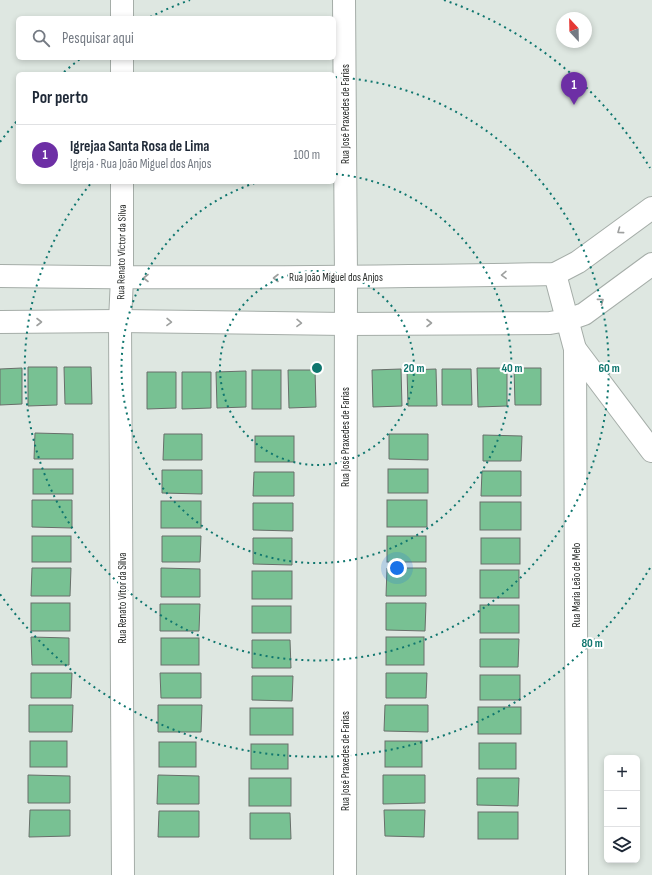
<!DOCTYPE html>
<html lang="pt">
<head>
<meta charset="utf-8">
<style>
	:root { --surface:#fff; --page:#f6f6f7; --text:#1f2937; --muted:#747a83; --line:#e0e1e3; --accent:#6d2fa5 }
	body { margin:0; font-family:"Sofia Sans Condensed",sans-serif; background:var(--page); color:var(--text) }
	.controls { position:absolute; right:12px; bottom:12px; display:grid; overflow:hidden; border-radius:6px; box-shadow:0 2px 6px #0003 }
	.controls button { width:36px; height:36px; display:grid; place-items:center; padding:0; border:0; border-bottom:1px solid var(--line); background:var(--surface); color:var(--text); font:20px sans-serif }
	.compass { position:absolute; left:556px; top:12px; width:36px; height:36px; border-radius:50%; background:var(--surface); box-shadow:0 2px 6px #0003; rotate:338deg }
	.you { position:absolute; left:397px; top:568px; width:14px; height:14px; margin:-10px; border:3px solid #fff; border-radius:50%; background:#1a73e8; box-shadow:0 0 0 6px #1a73e833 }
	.badge { display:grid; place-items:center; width:26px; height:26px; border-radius:50%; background:var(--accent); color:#fff; font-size:13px; font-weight:700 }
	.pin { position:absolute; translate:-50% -33px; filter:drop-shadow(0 1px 2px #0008) }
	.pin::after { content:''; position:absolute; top:21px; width:14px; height:12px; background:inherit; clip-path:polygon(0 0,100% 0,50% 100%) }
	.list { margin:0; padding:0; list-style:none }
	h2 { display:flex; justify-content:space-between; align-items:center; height:52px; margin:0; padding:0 16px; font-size:17px }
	h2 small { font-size:13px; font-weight:400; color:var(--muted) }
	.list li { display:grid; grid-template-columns:26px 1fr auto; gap:12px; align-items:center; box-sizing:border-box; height:60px; padding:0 16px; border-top:1px solid var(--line) }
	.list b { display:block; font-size:15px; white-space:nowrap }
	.list p { margin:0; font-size:13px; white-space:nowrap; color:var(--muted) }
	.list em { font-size:13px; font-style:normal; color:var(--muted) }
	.icon { flex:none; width:22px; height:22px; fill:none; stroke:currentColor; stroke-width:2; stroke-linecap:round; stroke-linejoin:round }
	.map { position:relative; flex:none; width:652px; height:875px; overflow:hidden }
	.search { position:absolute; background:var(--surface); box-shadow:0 2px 6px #0003; left:16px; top:16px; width:320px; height:44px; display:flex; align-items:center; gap:10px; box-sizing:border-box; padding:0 14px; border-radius:6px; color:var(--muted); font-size:15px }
	.panel { position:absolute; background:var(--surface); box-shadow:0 2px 6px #0003; left:16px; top:72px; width:320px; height:112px; border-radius:6px }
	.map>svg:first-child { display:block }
</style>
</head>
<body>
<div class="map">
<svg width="652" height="875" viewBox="0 0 652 875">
	<rect width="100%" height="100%" fill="#dee7e1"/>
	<!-- building -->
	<g fill="#78c193" stroke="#686f6a">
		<path d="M28,367H57V405L28,406Z"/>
		<path d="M64,367H91L92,404H65Z"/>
		<path d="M22,368V404L0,405V369Z"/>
		<path d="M477,368H507V406L478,407Z"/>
		<path d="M514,368H541V405H515Z"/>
		<path d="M401,369L402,406L373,407L372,370Z"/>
		<path d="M436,369L437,406H408L407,370Z"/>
		<path d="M442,369H471L472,405H442Z"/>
		<rect x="252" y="370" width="29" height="39"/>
		<path d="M288,370H315L316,407L289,408Z"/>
		<path d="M246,371V407L217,408L216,372Z"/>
		<path d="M147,372H176V408L147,409Z"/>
		<path d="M182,372H211V408L182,409Z"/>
		<path d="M35,433L73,434V459H34Z"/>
		<path d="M164,434H202V460H163Z"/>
		<path d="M389,434H428V460L389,459Z"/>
		<path d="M483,435L522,436L521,461H483Z"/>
		<rect x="255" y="436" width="39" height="26"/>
		<rect x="33" y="469" width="40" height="25"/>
		<rect x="388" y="469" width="40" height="24"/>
		<path d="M162,470H202V494L162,493Z"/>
		<path d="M482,471H521V496H481Z"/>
		<path d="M254,472H294V496H253Z"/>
		<path d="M32,500H72V528L32,527Z"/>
		<rect x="387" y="500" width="40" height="27"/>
		<rect x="161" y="501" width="40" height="27"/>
		<rect x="480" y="502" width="41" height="28"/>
		<path d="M253,503H293V531L253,530Z"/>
		<rect x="32" y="536" width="39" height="26"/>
		<path d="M162,536H201L200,562H162Z"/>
		<rect x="387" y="536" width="39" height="26"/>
		<path d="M253,538H292V565L253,564Z"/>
		<rect x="481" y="538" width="39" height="26"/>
		<path d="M32,568H71L70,596H31Z"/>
		<path d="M161,568L200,569V597H161Z"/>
		<path d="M387,568H426V596H386Z"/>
		<rect x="480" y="570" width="39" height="28"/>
		<rect x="252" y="571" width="40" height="28"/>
		<rect x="31" y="603" width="39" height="28"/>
		<path d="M386,603H426L425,631L386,630Z"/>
		<path d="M160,604H200L199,631H160Z"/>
		<rect x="480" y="605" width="39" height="28"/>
		<rect x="252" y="606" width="39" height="27"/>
		<path d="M31,637L69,638V665H32Z"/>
		<rect x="386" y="637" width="38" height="28"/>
		<rect x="161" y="638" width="38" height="27"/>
		<path d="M480,639H519L518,667H480Z"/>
		<path d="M252,640H290L291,668H252Z"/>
		<path d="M31,673H72L71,698H31Z"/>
		<path d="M160,673H201V698H161Z"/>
		<path d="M386,673H427L426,698H386Z"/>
		<rect x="480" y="675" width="40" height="25"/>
		<path d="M252,676H293L292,701L252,700Z"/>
		<path d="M29,705H73L72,732H29Z"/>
		<path d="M158,705H202L201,732H158Z"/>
		<path d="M385,705H428V732L384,731Z"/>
		<rect x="478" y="707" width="43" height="27"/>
		<rect x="250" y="708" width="43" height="27"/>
		<rect x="30" y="741" width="37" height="26"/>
		<rect x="385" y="741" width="37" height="26"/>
		<rect x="159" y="742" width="37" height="25"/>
		<rect x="479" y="743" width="37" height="26"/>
		<rect x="251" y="744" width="37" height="25"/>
		<path d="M28,775L70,776V803H28Z"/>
		<path d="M158,775L199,776V804H157Z"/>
		<path d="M383,775H425V803L383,804Z"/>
		<rect x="249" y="778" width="42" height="28"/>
		<path d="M477,778H519L518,806L477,805Z"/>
		<path d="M30,810H70V836L29,837Z"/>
		<path d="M384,810H425L424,837L385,836Z"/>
		<path d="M159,811H199V837H158Z"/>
		<rect x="478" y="812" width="40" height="27"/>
		<path d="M250,813H290L291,839H250Z"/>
	</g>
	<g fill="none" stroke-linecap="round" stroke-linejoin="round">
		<defs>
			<g id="minor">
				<path d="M344,0L346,278L345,875"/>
				<path d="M122,18V0"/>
				<path d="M122,74V58"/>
				<path d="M122,182V278L120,321L123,875"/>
				<path d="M555,274L575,349L577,875"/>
				<path d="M0,276C185,279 370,277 555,274L578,262L652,208"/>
				<path d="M0,322L120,321L345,324L550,323L567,320L584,314L652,264"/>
				<path d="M575,349L652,451"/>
			</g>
		</defs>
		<!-- minor casing -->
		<use href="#minor" stroke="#a5ada8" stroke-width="24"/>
		<!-- minor -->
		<use href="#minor" stroke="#fff" stroke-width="22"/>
	</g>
	<!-- one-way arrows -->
	<defs><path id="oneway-chevron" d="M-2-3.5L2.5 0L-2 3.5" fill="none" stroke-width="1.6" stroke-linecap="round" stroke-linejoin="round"/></defs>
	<g stroke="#9ea09f">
		<use href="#oneway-chevron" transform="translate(620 231) rotate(144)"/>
		<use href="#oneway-chevron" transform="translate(504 275) rotate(179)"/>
		<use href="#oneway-chevron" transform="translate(146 278) rotate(-180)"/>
		<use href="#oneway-chevron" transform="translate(276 278) rotate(-180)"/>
		<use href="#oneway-chevron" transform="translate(601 301) rotate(-36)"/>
		<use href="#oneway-chevron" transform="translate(39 322)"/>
		<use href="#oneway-chevron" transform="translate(169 322) rotate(1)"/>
		<use href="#oneway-chevron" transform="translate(299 323) rotate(1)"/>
		<use href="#oneway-chevron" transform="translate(429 323)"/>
	</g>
	<!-- distance rings -->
	<g fill="none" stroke="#0f766e" stroke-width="2" stroke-dasharray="2 4">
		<circle cx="317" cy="368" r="97"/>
		<path d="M336 174A195 195 0 1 1 258 182"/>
		<path d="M335 77A292 292 0 1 1 92 182"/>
		<path d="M650 568A389 389 0 0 1 0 594M0 142A389 389 0 0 1 17 121M64 72A389 389 0 0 1 80 59M150 17A389 389 0 0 1 190 0M444 0A389 389 0 0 1 650 168"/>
	</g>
	<g text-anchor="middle" stroke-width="4" stroke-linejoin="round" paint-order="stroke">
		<!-- street labels -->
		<g font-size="11" fill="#282b29" stroke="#fff">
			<text transform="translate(345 114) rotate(-90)" y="4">Rua José Praxedes de Farias</text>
			<text transform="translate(121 252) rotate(-89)" y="4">Rua Renato Victor da Silva</text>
			<text x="336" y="281">Rua João Miguel dos Anjos</text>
			<text transform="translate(345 437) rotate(-90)" y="4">Rua José Praxedes de Farias</text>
			<text transform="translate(576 585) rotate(-90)" y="4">Rua Maria Leão de Melo</text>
			<text transform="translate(122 598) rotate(-90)" y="4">Rua Renato Vitor da Silva</text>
			<text transform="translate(345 761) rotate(-90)" y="4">Rua José Praxedes de Farias</text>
		</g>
	</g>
	<circle cx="317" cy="368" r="6" fill="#0f766e" stroke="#fff" stroke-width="2"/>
	<g font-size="12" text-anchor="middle" font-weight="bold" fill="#0f766e" stroke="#fff" stroke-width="4" stroke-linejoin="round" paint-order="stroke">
		<text x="414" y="372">20 m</text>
		<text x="512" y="372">40 m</text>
		<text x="609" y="372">60 m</text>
		<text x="592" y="647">80 m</text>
	</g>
</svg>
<div class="controls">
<button>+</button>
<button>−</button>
<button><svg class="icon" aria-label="layers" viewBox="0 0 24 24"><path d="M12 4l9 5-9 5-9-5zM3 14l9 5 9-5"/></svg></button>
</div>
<svg class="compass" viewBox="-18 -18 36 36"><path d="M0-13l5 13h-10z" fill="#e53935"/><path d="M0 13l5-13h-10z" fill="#747a83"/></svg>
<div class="you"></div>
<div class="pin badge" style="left:574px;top:105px">1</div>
<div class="search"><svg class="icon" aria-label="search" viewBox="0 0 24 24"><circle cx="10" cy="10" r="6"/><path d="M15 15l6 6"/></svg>Pesquisar aqui</div>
<section class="panel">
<h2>Por perto<small></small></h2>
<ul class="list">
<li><span class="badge">1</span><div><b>Igrejaa Santa Rosa de Lima</b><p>Igreja · Rua João Miguel dos Anjos</p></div><em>100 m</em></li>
</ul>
</section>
</div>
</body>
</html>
